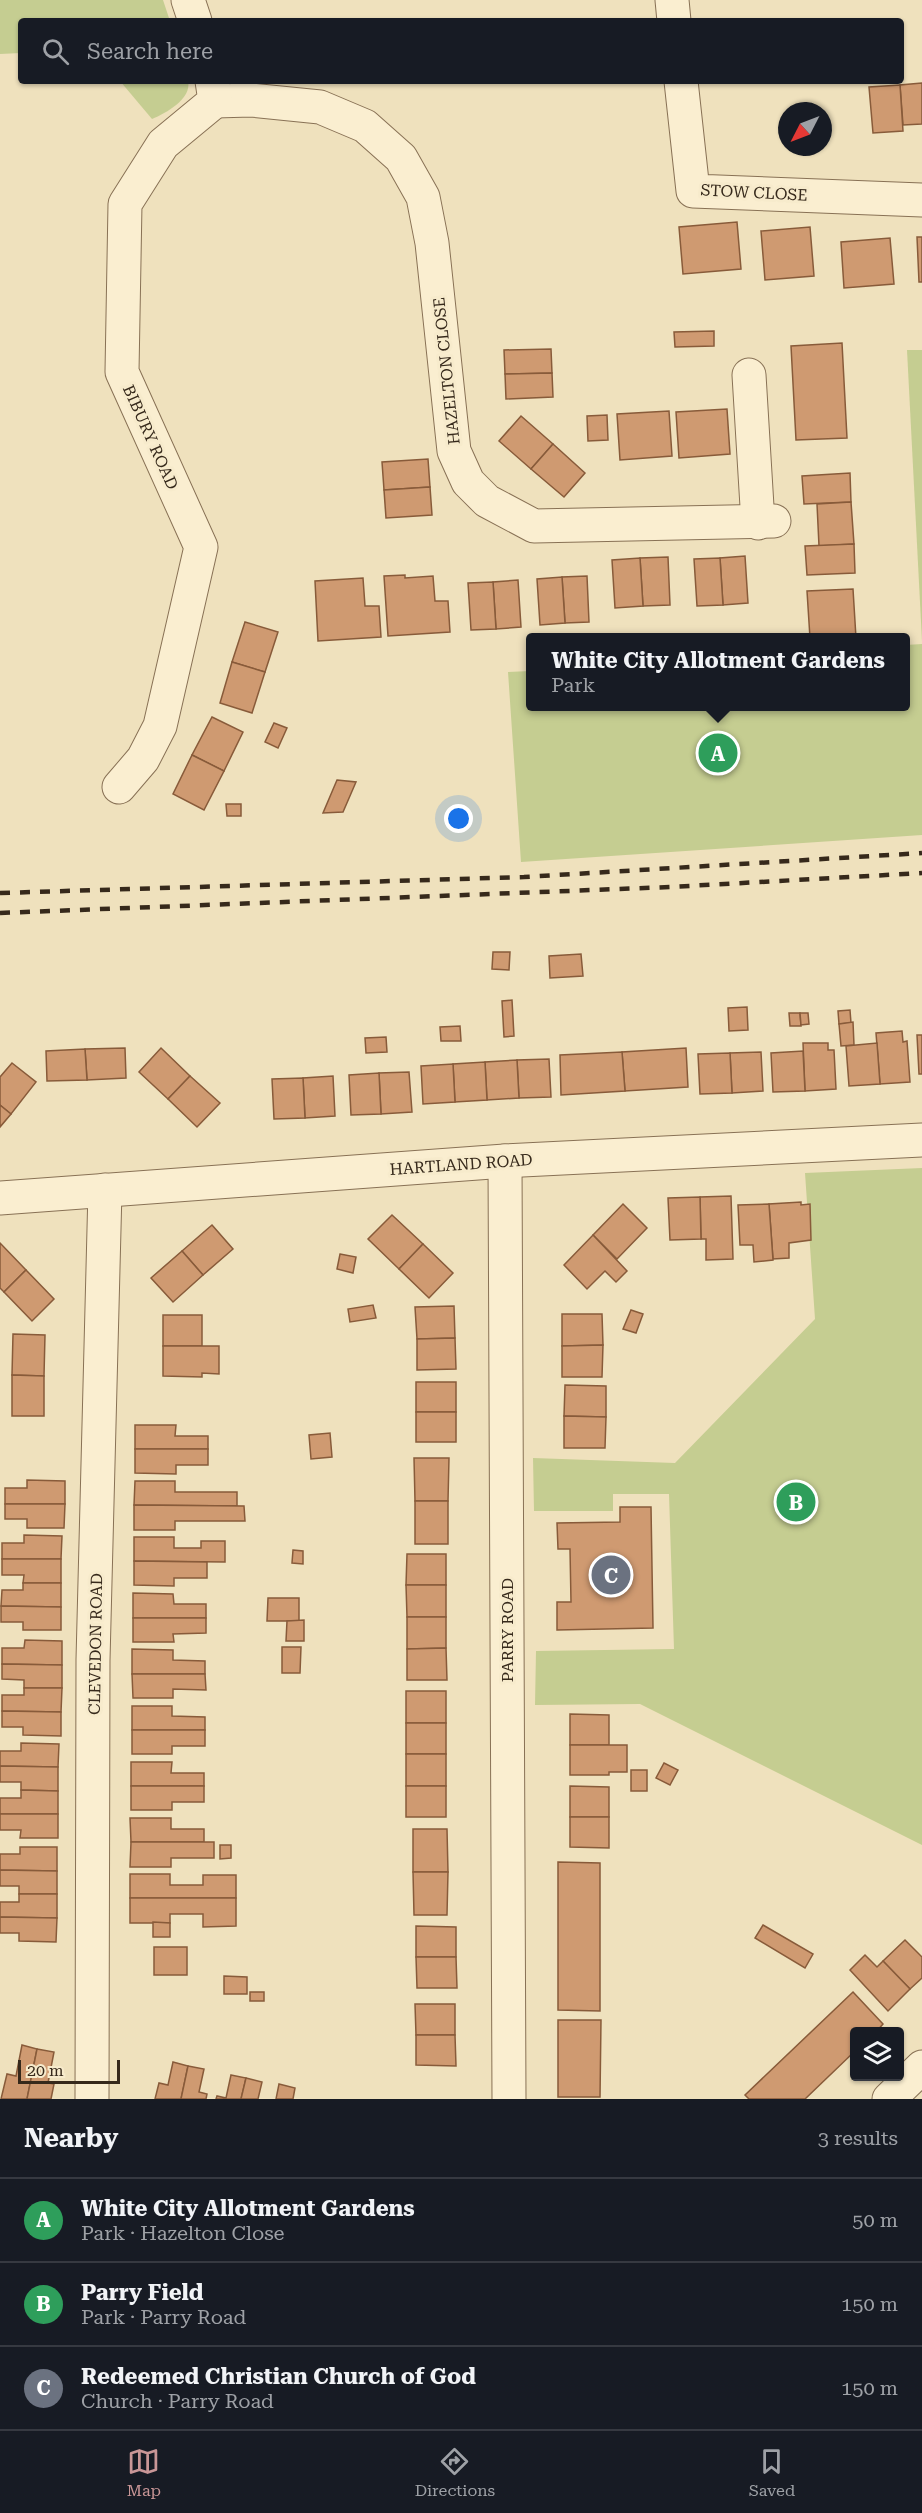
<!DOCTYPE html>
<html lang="en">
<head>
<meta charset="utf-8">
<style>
	:root { --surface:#171b24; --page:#20242c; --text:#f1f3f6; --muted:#9ea1a6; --line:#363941; --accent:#c99697 }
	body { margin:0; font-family:"Roboto Serif",serif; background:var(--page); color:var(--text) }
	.controls { position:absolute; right:18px; bottom:18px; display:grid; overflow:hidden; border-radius:6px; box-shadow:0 2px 4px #0004 }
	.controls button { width:54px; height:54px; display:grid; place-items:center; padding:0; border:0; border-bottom:2px solid var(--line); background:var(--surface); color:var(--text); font:30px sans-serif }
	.compass { position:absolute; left:778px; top:102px; width:54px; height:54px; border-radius:50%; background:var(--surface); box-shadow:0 2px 4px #0004; rotate:228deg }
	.scale { position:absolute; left:18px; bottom:15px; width:102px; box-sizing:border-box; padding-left:6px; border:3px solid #36291b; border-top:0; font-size:16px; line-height:21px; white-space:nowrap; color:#36291b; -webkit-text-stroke:4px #f7ebcc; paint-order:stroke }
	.you { position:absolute; left:459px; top:819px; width:21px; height:21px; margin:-15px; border:4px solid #fff; border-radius:50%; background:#1a73e8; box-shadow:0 0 0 9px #1a73e833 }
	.badge { display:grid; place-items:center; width:39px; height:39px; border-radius:50%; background:var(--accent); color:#fff; font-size:20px; font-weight:700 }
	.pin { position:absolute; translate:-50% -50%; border:3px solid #fff; box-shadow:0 2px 6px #0006 }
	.popup { position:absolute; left:526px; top:633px; width:384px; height:78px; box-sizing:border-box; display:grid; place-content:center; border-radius:6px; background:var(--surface); filter:drop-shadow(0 2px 4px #0005); font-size:20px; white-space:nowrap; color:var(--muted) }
	.popup b { font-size:22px; color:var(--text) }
	.popup::after { content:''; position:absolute; left:50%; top:100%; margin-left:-12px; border:12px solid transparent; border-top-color:var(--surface) }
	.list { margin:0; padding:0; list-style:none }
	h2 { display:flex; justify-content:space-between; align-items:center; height:78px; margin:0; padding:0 24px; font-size:26px }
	h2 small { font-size:20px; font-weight:400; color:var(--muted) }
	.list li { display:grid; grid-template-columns:39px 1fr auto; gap:18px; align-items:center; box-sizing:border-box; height:84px; padding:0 24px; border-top:2px solid var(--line) }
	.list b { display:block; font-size:22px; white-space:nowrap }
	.list p { margin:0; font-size:20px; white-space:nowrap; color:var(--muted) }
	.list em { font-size:20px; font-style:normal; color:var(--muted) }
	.icon { flex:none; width:33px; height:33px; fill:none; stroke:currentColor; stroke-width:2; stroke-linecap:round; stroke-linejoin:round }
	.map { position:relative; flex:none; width:922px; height:2099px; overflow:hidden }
	.search { position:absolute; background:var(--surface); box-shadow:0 2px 4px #0004; left:18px; right:18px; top:18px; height:66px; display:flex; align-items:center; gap:15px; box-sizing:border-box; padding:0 21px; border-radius:6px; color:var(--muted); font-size:22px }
	.sheet { height:330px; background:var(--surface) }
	nav { display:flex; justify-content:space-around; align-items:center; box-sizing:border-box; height:84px; border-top:2px solid var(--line); background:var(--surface); font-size:16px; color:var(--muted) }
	nav a { display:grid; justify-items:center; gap:3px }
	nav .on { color:var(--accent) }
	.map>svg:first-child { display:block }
</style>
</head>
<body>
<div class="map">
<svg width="922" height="2099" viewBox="0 0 922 2099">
	<rect width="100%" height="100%" fill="#efe1bd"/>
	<!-- green -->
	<g fill="#c5cd91">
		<path d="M0,0H163L170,21H21V53L0,54Z"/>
		<path d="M120,81H188C192,99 166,113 152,119Z"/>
		<path d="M907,350H922V641Z"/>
		<path d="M922,644V835L521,862L508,672L530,671V706H906V645Z"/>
		<path d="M922,1168V1845L640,1704L535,1705L536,1651L674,1649L669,1494H613V1511H534L533,1458L675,1463L815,1319L805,1173Z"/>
	</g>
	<!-- building -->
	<g fill="#cf9a71" stroke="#885b3a" stroke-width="1.5">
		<path d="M922,83V124L903,125L900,85Z"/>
		<path d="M900,85L903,131L873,133L869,87Z"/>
		<path d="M737,222L741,269L683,274L679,227Z"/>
		<path d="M810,227L814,276L765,280L761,231Z"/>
		<path d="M917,237H922V282H919Z"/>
		<path d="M890,238L894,284L844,288L841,242Z"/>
		<path d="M714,331V346L675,347L674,332Z"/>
		<path d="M842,343L847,438L796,440L791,346Z"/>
		<path d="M551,349L552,373L505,374L504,350Z"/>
		<path d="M552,373L553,397L506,399L505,374Z"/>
		<path d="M727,409L730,454L679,458L676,412Z"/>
		<path d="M669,411L672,456L620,460L617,414Z"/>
		<path d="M607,415L608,440L588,441L587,416Z"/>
		<path d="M521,416L553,444L531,469L499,441Z"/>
		<path d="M553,444L585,473L564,497L531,469Z"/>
		<path d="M428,459L430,487L384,490L382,462Z"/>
		<path d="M850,473L851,502L804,504L802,476Z"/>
		<path d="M430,487L432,515L386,518L384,490Z"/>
		<path d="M851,502L854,544L819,546L817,504Z"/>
		<path d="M854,544L855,573L807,575L805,546Z"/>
		<path d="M745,556L748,603L723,605L720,558Z"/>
		<path d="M668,557L670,605L643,606L640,558Z"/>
		<path d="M640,558L643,606L615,608L612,560Z"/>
		<path d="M720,558L723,605L697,606L694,559Z"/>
		<path d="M405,575V578L433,576L435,601H448L450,632L388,636L384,576Z"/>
		<path d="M587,576L589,622L565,623L562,577Z"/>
		<path d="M562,577L565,623L540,625L537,579Z"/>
		<path d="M363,578L365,606H379L381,637L318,641L315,581Z"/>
		<path d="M518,580L521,627L496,629L493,582Z"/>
		<path d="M493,582L496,629L471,630L468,583Z"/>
		<path d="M853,589L856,638H810L807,591Z"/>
		<path d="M245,622L278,632L265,672L232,662Z"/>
		<path d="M232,662L265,672L252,713L220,703Z"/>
		<path d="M212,717L243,732L224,771L192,755Z"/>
		<path d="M274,723L287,728L278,748L265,742Z"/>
		<path d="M192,755L224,771L204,810L173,794Z"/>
		<path d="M337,780L356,782L343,812L323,813Z"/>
		<path d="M226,804H241V816H227Z"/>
		<path d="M493,952H510L509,970L492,969Z"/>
		<path d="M581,954L583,976L550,978L549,956Z"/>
		<path d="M512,1000L514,1036L504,1037L502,1001Z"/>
		<path d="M747,1007L748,1030L729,1031L728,1008Z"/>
		<path d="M850,1010L851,1023L839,1024L838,1011Z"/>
		<path d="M789,1013H800L801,1026H790Z"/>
		<path d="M800,1013H808L809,1024L801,1025Z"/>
		<path d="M853,1022L854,1045L841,1046L839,1024Z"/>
		<path d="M460,1026L461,1041H441L440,1027Z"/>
		<path d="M902,1031L903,1042L907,1041L910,1082L880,1084L876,1033Z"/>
		<path d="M917,1035H922V1074H919Z"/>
		<path d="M386,1037L387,1052L366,1053L365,1038Z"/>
		<path d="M803,1043H828V1050H834L836,1089L805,1091Z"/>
		<path d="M877,1043L880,1084L849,1086L846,1046Z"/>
		<path d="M125,1048L126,1078L87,1080L85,1049Z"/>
		<path d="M161,1048L190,1076L168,1099L139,1072Z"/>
		<path d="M686,1048L688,1087L625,1091L622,1052Z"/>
		<path d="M85,1049L87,1080L47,1081L46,1051Z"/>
		<path d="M803,1051L805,1091L773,1092L771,1053Z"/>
		<path d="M622,1052L625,1091L561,1095L560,1055Z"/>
		<path d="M761,1052L763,1091L732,1093L730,1053Z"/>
		<path d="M730,1053L732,1093L700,1094L698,1054Z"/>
		<path d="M549,1059L551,1097L519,1098L517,1060Z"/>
		<path d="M517,1060L519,1098L487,1100L485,1062Z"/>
		<path d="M485,1062L487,1100L455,1102L453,1064Z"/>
		<path d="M12,1063L36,1082L11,1114L0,1105V1077Z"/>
		<path d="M453,1064L455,1102L423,1104L421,1066Z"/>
		<path d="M409,1072L412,1112L381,1114L379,1073Z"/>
		<path d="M379,1073L381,1114L351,1115L349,1075Z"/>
		<path d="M190,1076L220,1103L197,1127L168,1099Z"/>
		<path d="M333,1076L335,1116L305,1118L303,1078Z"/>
		<path d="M303,1078L305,1118L274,1119L272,1079Z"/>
		<path d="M0,1105L11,1114L0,1127Z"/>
		<path d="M731,1196L733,1259L706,1260V1239H701L700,1197Z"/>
		<path d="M700,1197L701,1239L670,1240L668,1198Z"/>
		<path d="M801,1202V1205L810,1204L811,1240L789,1243V1258L773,1259L769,1204Z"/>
		<path d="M623,1204L647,1228L617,1259L593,1235Z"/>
		<path d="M769,1204L773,1260L754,1262L753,1245H740L738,1205Z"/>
		<path d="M392,1215L423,1244L399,1269L368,1239Z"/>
		<path d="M212,1225L233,1249L203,1275L182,1251Z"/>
		<path d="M593,1235L627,1271L616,1282L605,1271L587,1289L564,1265Z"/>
		<path d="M0,1243L26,1270L4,1292L0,1288Z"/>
		<path d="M423,1244L453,1273L429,1298L399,1269Z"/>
		<path d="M182,1251L203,1275L173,1302L151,1278Z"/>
		<path d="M340,1254L356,1257L353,1273L337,1269Z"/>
		<path d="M26,1270L54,1299L32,1321L4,1292Z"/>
		<path d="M373,1305L376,1318L350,1322L348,1309Z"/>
		<path d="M454,1306L455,1338L417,1339L415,1307Z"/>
		<path d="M631,1310L643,1314L636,1333L623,1329Z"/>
		<path d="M562,1314H602L603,1345L562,1346Z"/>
		<rect x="163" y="1315" width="39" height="31"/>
		<path d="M13,1334L45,1335L44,1376L12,1375Z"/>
		<path d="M455,1338L456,1369L417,1370V1339Z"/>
		<path d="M603,1345L602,1377H562V1346Z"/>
		<path d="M163,1346H219V1374L202,1373V1377L163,1376Z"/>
		<path d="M12,1375L44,1376V1416H12Z"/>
		<rect x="416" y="1382" width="40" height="30"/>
		<path d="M565,1385L606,1386V1417L564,1416Z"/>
		<rect x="416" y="1412" width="40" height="30"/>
		<path d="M564,1416L606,1417L605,1448H564Z"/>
		<path d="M135,1425H176L175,1436H208V1449H135Z"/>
		<path d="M330,1433L332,1457L311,1459L309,1435Z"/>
		<path d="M135,1449H208V1465H176V1474L135,1473Z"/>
		<path d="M414,1458H449L448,1501H415Z"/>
		<path d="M27,1480L65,1481V1504H5V1488H27Z"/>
		<path d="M135,1481H175V1492H237V1506L134,1505Z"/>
		<rect x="415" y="1501" width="33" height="43"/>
		<path d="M5,1504H65L64,1528H27V1519H5Z"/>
		<path d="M134,1505L244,1506L245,1521H175V1530H134Z"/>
		<path d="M620,1507H651L653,1628L557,1630V1602H571L570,1549H558L557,1523L620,1522Z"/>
		<path d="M24,1535L62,1536L61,1559H2V1543H24Z"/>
		<path d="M134,1537H174V1548H201V1541H225V1562L134,1561Z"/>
		<path d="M293,1550L303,1551V1564L292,1563Z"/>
		<path d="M407,1554H446V1585H406Z"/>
		<path d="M2,1559H61V1583H23L24,1575H2Z"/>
		<path d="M134,1561L207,1562V1578H174V1586L134,1585Z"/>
		<path d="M23,1583H61V1607L1,1606L2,1590H23Z"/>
		<path d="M406,1585H446V1617H407Z"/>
		<path d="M133,1593L173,1594L174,1604H206V1618H133Z"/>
		<path d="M268,1598H299V1621H267Z"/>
		<path d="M1,1606L61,1607V1630H23V1622H1Z"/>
		<path d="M407,1617H446V1648L407,1649Z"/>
		<path d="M133,1618H206V1633L173,1634L174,1642H133Z"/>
		<path d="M304,1620V1641H286L287,1621Z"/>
		<path d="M25,1640L62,1641V1665L2,1664V1648H24Z"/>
		<path d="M282,1647H301L300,1673H282Z"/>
		<path d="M446,1648L447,1680H407V1649Z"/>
		<path d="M132,1649L173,1650V1660L205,1661V1674H132Z"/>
		<path d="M2,1664L62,1665V1688H24V1680L2,1679Z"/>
		<path d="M132,1674H205L206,1690L173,1689V1698H133Z"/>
		<path d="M24,1688H62L61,1712L2,1711V1695H24Z"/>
		<rect x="406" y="1691" width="40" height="32"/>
		<path d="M132,1706H172V1716L205,1717V1730H132Z"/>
		<path d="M2,1711L61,1712V1736L23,1735V1727H2Z"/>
		<path d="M570,1714L609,1715V1745H570Z"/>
		<rect x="406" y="1723" width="40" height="31"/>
		<path d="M132,1730H205V1746H172V1754H132Z"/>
		<path d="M21,1743L59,1744L58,1767L0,1766V1751H21Z"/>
		<path d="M570,1745H627V1772H609V1775H570Z"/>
		<rect x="406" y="1754" width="40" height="32"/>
		<path d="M131,1762H172L171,1773H204V1786H131Z"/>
		<path d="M664,1763L678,1770L670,1785L656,1778Z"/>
		<path d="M0,1766L58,1767V1791L21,1790V1782H0Z"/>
		<rect x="631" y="1770" width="16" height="21"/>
		<path d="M131,1786H204V1802H172V1810H131Z"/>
		<rect x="406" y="1786" width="40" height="31"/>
		<path d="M570,1786L609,1787V1817H570Z"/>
		<path d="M21,1790L58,1791V1814H0V1798H21Z"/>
		<path d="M0,1814H58V1838H20L21,1830H0Z"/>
		<path d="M570,1817H609V1848L570,1847Z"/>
		<path d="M130,1818H171V1829H204V1842H131Z"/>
		<path d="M413,1829H447L448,1872H413Z"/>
		<path d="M131,1842H214V1858H171V1867H130Z"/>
		<path d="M220,1845H231V1858L220,1859Z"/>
		<path d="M20,1847H57V1871L0,1870V1854H20Z"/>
		<path d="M558,1862L600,1863V2011L558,2010Z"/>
		<path d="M0,1870L57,1871V1894H19V1886H0Z"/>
		<path d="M413,1872H448L447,1915H414Z"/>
		<path d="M130,1874H170V1885H203V1875H236V1898H130Z"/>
		<path d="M19,1894H57V1918L0,1917V1902H19Z"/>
		<path d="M130,1898H236V1926L203,1927V1914H170V1923H130Z"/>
		<path d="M0,1917L57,1918L56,1942L19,1941V1933H0Z"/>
		<path d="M153,1922L170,1923V1937H153Z"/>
		<path d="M763,1925L813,1954L805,1968L755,1938Z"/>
		<path d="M416,1926L456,1927V1957H416Z"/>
		<path d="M905,1940L922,1957V1978L910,1989L883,1961Z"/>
		<rect x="154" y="1947" width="33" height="28"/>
		<path d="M865,1955L877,1967L883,1961L910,1989L888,2011L850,1970Z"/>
		<path d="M416,1957H456L457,1988H417Z"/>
		<path d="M224,1976L247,1977V1994H224Z"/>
		<rect x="250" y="1992" width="14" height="9"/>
		<path d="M853,1992L883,2024L876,2032H854V2052L805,2099H749L745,2095Z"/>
		<path d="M415,2004H455V2035H416Z"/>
		<path d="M558,2020H601L600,2097H558Z"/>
		<path d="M416,2035H455L456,2066L416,2065Z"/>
		<path d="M22,2045L37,2049L27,2099H1L7,2074L16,2076Z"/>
		<path d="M37,2049L54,2052L48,2083L54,2084L51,2099H27Z"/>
		<path d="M173,2062L188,2066L181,2099H155L159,2083L168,2085Z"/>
		<path d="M188,2066L204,2069L199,2092L207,2094L206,2099H181Z"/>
		<path d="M231,2075L246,2078L241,2099H216L217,2096L226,2098Z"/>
		<path d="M246,2078L262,2082L258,2099H241Z"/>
		<path d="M279,2084L295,2088L293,2099H276Z"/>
	</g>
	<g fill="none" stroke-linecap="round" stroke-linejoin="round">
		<defs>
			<g id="minor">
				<path d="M188,0L195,21"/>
				<path d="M672,0L674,21"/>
				<path d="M681,81L693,191L922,200"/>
				<path d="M215,101L251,100L320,107L365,126L401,158L423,197L432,243L454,451L468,482L487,501L534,526L774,521"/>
				<path d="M749,375L758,523"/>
				<path d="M119,787L143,759L160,726L201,547L122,372L125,204L163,144L215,101L212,81"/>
				<path d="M505,1161L509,2099"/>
				<path d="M0,1198L505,1161L922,1140"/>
				<path d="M92,2099L93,1660L105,1190"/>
				<path d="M889,2099L922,2067"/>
			</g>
		</defs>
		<!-- minor casing -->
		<use href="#minor" stroke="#887155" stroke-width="35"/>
		<!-- minor -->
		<use href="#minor" stroke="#faeed0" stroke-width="33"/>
		<!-- rail -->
		<g stroke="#36291b" stroke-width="4.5" stroke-dasharray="10 10" stroke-linecap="butt">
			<path d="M0,893L524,877L922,853"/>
			<path d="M0,913L670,887L922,873"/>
		</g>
	</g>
	<g text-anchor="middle" stroke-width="6" stroke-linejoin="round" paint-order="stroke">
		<!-- street labels -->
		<g font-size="16" fill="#36291b" stroke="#f7ebcc">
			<text transform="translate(754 192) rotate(3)" y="6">STOW CLOSE</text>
			<text transform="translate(446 371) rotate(-96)" y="6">HAZELTON CLOSE</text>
			<text transform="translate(151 437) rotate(66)" y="6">BIBURY ROAD</text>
			<text transform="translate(461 1164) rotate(-4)" y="6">HARTLAND ROAD</text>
			<text transform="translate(507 1630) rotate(-90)" y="6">PARRY ROAD</text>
			<text transform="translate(95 1644) rotate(-89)" y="6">CLEVEDON ROAD</text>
		</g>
	</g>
</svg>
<div class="controls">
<button><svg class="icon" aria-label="layers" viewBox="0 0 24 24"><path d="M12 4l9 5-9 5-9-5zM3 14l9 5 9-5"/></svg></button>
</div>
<svg class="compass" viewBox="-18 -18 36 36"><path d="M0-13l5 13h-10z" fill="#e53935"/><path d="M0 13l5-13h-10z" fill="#9ea1a6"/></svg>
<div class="scale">20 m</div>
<div class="you"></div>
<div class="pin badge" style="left:718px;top:753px;background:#2e9e5b">A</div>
<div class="popup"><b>White City Allotment Gardens</b>Park</div>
<div class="pin badge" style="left:796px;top:1502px;background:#2e9e5b">B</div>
<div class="pin badge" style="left:611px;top:1575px;background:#6b7280">C</div>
<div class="search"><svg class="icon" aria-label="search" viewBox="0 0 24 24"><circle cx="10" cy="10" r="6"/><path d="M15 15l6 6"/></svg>Search here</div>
</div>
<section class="sheet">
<h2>Nearby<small>3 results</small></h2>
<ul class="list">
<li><span class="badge" style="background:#2e9e5b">A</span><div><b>White City Allotment Gardens</b><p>Park · Hazelton Close</p></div><em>50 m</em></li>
<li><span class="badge" style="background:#2e9e5b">B</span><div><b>Parry Field</b><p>Park · Parry Road</p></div><em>150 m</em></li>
<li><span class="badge" style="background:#6b7280">C</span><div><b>Redeemed Christian Church of God</b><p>Church · Parry Road</p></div><em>150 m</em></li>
</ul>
</section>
<nav>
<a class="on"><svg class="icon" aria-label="map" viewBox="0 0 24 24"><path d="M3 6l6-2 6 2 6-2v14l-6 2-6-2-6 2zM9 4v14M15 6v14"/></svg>Map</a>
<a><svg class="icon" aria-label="directions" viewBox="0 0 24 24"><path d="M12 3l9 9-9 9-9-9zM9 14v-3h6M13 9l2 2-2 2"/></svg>Directions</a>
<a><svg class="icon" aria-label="saved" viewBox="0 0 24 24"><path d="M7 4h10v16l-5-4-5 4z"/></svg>Saved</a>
</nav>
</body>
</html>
